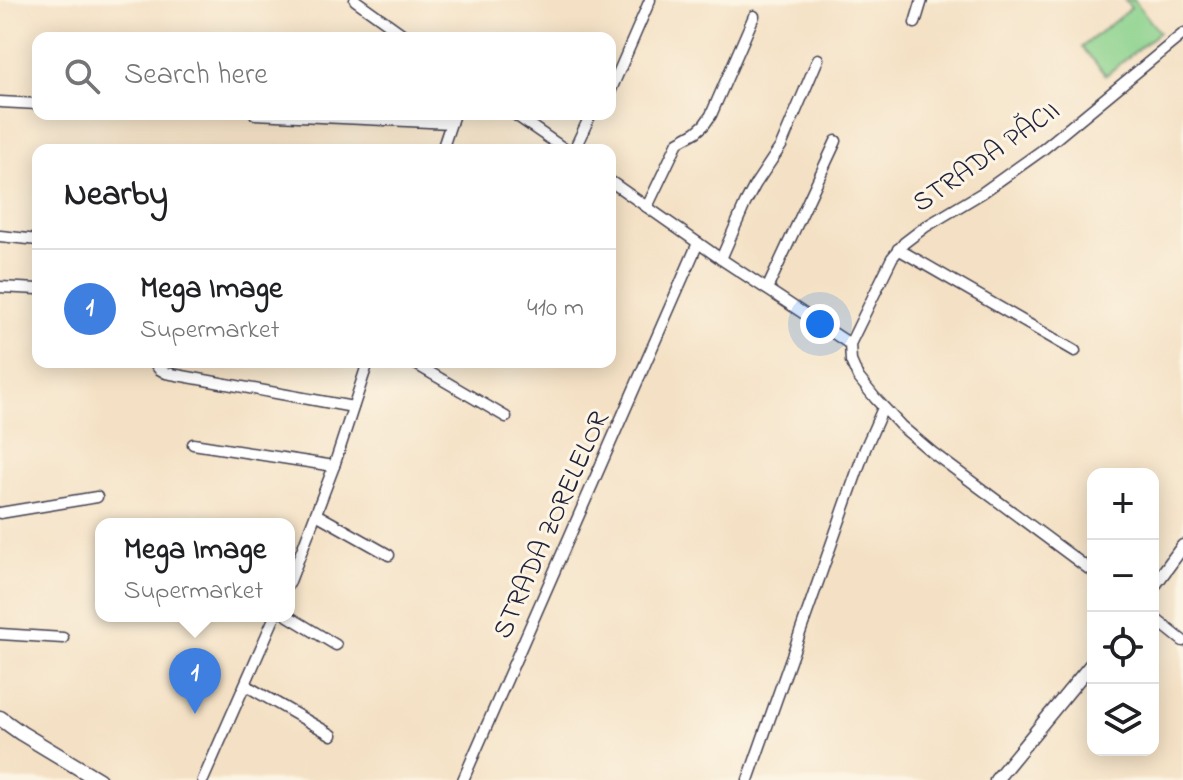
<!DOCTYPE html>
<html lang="en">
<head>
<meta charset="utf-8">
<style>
	:root { --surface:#fff; --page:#f6f6f6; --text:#202124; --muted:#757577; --line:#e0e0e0; --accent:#0b8043 }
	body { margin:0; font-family:"Indie Flower",sans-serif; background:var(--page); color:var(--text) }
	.controls { position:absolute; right:24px; bottom:24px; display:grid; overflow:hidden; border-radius:16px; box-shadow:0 4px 20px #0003 }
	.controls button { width:72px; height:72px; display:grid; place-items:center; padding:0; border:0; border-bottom:2px solid var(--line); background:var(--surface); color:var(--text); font:40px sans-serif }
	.you { position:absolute; left:820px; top:324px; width:28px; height:28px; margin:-20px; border:6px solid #fff; border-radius:50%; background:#1a73e8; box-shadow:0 0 0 12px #1a73e833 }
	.badge { display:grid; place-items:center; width:52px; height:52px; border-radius:50%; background:var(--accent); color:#fff; font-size:26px; font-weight:700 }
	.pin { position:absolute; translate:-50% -66px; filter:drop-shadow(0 2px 4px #0008) }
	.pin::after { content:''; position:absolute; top:42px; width:28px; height:24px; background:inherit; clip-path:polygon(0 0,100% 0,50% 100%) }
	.popup { position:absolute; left:95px; top:518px; width:200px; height:104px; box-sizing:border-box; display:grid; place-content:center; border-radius:16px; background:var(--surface); filter:drop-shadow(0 2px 6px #0005); font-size:26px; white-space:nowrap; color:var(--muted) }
	.popup b { font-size:30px; color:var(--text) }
	.popup::after { content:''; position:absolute; left:50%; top:100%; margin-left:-16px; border:16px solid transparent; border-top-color:var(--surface) }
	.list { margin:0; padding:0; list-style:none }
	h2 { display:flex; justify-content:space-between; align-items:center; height:104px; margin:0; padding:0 32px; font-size:34px }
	h2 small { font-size:26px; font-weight:400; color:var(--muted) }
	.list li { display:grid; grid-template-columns:52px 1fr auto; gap:24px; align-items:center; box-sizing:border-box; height:120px; padding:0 32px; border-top:2px solid var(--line) }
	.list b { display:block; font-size:30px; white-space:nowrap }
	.list p { margin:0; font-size:26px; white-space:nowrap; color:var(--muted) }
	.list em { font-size:26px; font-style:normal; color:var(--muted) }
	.icon { flex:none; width:44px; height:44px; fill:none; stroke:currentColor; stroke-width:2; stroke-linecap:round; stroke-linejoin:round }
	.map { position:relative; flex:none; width:1183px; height:780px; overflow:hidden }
	.search { position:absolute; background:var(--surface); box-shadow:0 4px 20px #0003; left:32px; top:32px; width:584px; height:88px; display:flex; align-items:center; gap:20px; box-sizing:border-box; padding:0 28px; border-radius:16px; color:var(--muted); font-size:30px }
	.panel { position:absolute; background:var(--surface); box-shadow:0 4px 20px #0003; left:32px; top:144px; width:584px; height:224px; border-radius:16px }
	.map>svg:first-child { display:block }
</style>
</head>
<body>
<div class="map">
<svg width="1183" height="780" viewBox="0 0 1183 780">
	<rect width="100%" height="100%" fill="#fcf5e5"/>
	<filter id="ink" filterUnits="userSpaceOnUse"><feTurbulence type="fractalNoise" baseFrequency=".0125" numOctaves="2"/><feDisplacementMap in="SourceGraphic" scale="16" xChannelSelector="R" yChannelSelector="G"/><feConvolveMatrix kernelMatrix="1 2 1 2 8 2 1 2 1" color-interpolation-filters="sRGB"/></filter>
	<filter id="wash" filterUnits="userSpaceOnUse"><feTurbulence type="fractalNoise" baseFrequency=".006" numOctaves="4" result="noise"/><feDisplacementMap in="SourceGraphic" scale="32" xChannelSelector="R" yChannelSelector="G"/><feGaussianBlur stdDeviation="1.8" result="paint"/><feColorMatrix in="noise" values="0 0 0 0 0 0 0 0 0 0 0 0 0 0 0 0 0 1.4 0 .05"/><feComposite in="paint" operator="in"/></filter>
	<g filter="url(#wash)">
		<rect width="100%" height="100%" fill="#f4e1c5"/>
		<!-- garden -->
		<path fill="#8ad18c" stroke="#567a64" stroke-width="2" d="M1125,0H1134L1159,32L1106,75L1082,47L1131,8Z"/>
	</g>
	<g filter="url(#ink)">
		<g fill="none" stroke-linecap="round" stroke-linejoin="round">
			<defs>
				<g id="minor">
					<path d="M355,0L408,38"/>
					<path d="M915,23L922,0"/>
					<path d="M610,92L650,0"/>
					<path d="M0,102L38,104"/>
					<path d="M255,114L451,123"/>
					<path d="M514,114L566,150"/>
					<path d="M442,150L454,114"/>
					<path d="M574,150L591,114"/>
					<path d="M610,181L721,259L850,344"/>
					<path d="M647,207L678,142L696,132L704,125L711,115L754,16"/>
					<path d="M0,236L38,240"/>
					<path d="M898,249L1075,351"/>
					<path d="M721,259L745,204L755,185L781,146L818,59"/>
					<path d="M0,287L38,289"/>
					<path d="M767,289L836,141"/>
					<path d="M154,362L159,369L166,373L353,407"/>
					<path d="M412,362L506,417"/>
					<path d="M193,444L334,466"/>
					<path d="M0,513L97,497"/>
					<path d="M316,514L389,555"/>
					<path d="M1093,572L933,453L901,426L875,398L858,377L851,361L850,344L892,258L904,243L925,227L982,193L1041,151L1183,34"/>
					<path d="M289,584L334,466L368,362"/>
					<path d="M288,616L336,645"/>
					<path d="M1153,617L1183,641"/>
					<path d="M0,634L63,638"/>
					<path d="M245,685L332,735"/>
					<path d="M203,780L275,616"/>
					<path d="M463,780L698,243"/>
					<path d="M748,780L865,449L883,408"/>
				</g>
				<g id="tertiary">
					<path d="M1153,587L1183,546"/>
					<path d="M996,780L1093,662"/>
				</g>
				<path id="secondary" d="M0,718L21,733L99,780"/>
			</defs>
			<!-- minor casing -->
			<use href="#minor" stroke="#423f50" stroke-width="13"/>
			<!-- tertiary casing -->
			<use href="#tertiary" stroke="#423f50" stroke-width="15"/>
			<!-- secondary casing -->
			<use href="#secondary" stroke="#423f50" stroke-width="17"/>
			<!-- minor -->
			<use href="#minor" stroke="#fff" stroke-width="10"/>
			<!-- tertiary -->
			<use href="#tertiary" stroke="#fff" stroke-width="12"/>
			<!-- secondary -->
			<use href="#secondary" stroke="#fff" stroke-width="14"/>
		</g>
	</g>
	<g text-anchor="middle" stroke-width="6" stroke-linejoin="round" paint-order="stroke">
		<!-- street labels -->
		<g font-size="28" fill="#22223b" stroke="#fcf5e5">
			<text transform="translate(985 155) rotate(-35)" y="10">STRADA PĂCII</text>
			<text transform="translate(549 524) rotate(-66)" y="10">STRADA ZORELELOR</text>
		</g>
	</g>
</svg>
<div class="controls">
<button>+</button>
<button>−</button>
<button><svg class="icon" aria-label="locate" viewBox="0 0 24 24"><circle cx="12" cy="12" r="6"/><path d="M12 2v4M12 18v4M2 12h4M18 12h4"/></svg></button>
<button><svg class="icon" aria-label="layers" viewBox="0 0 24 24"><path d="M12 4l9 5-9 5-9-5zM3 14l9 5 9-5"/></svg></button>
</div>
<div class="you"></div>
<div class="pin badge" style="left:195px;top:714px;background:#3f7fe0">1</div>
<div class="popup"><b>Mega Image</b>Supermarket</div>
<div class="search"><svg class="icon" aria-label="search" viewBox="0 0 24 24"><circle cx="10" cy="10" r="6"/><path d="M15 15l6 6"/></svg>Search here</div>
<section class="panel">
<h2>Nearby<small></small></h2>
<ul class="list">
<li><span class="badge" style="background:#3f7fe0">1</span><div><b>Mega Image</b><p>Supermarket</p></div><em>410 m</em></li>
</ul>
</section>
</div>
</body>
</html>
